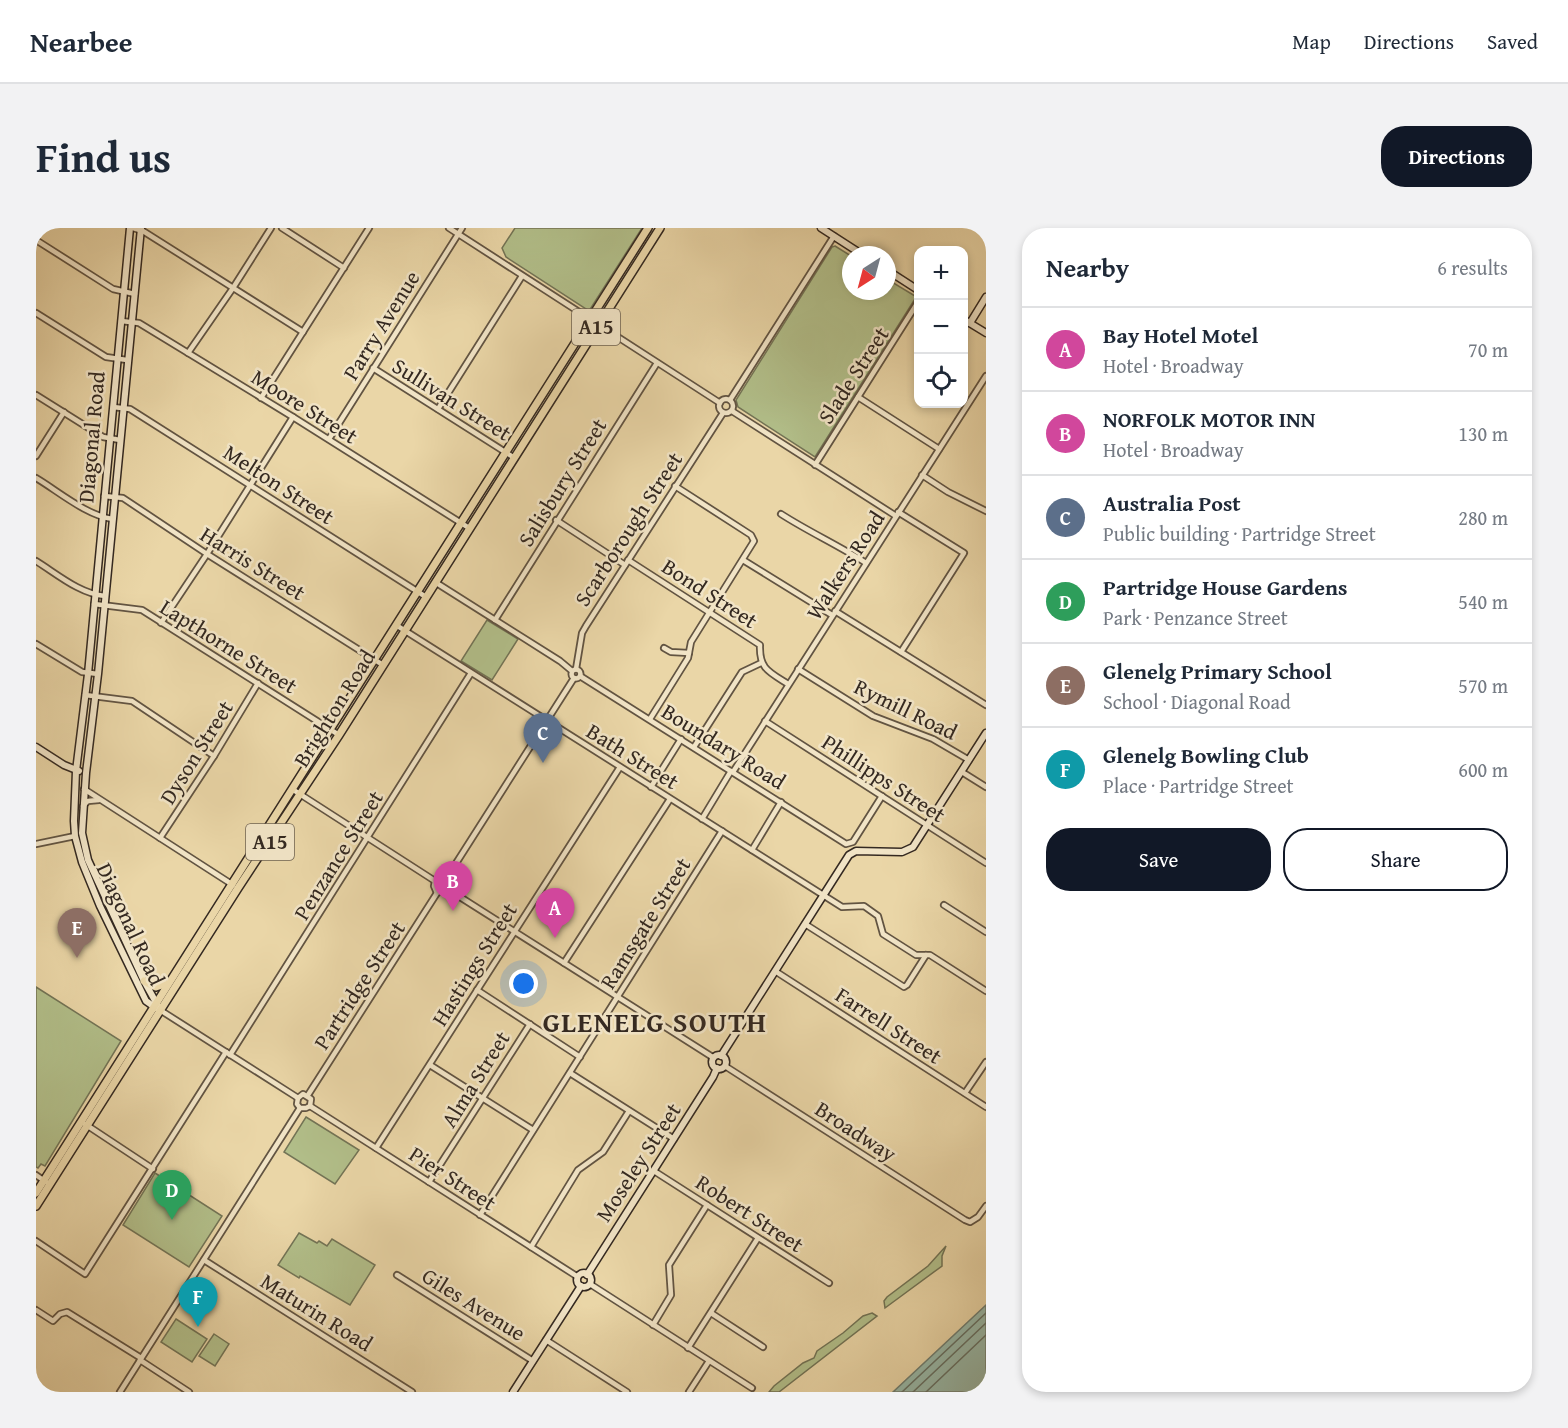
<!DOCTYPE html>
<html lang="en">
<head>
<meta charset="utf-8">
<style>
	:root { --surface:#fff; --page:#f2f2f3; --text:#1f2937; --muted:#747a83; --line:#e0e1e3; --accent:#111827 }
	body { margin:0; font-family:"Gentium Book Plus",serif; background:var(--page); color:var(--text) }
	.controls { position:absolute; right:18px; top:18px; display:grid; overflow:hidden; border-radius:12px; box-shadow:0 3px 9px #0003 }
	.controls button { width:54px; height:54px; display:grid; place-items:center; padding:0; border:0; border-bottom:2px solid var(--line); background:var(--surface); color:var(--text); font:30px sans-serif }
	.compass { position:absolute; left:806px; top:18px; width:54px; height:54px; border-radius:50%; background:var(--surface); box-shadow:0 3px 9px #0003; rotate:216deg }
	.you { position:absolute; left:488px; top:756px; width:21px; height:21px; margin:-15px; border:4px solid #fff; border-radius:50%; background:#1a73e8; box-shadow:0 0 0 9px #1a73e833 }
	.badge { display:grid; place-items:center; width:39px; height:39px; border-radius:50%; background:var(--accent); color:#fff; font-size:20px; font-weight:700 }
	.pin { position:absolute; translate:-50% -50px; filter:drop-shadow(0 2px 3px #0008) }
	.pin::after { content:''; position:absolute; top:32px; width:21px; height:18px; background:inherit; clip-path:polygon(0 0,100% 0,50% 100%) }
	.list { margin:0; padding:0; list-style:none }
	h2 { display:flex; justify-content:space-between; align-items:center; height:78px; margin:0; padding:0 24px; font-size:26px }
	h2 small { font-size:20px; font-weight:400; color:var(--muted) }
	.list li { display:grid; grid-template-columns:39px 1fr auto; gap:18px; align-items:center; box-sizing:border-box; height:84px; padding:0 24px; border-top:2px solid var(--line) }
	.list b { display:block; font-size:22px; white-space:nowrap }
	.list p { margin:0; font-size:20px; white-space:nowrap; color:var(--muted) }
	.list em { font-size:20px; font-style:normal; color:var(--muted) }
	.actions { display:flex; gap:12px; padding:18px 24px }
	.actions a { flex:1; padding:14px 0; border:2px solid var(--accent); border-radius:24px; text-align:center; font-size:21px; color:var(--accent) }
	.actions .main { background:var(--accent); color:#fff }
	.icon { flex:none; width:33px; height:33px; fill:none; stroke:currentColor; stroke-width:2; stroke-linecap:round; stroke-linejoin:round }
	.map { position:relative; flex:none; width:950px; height:1164px; overflow:hidden; border-radius:24px }
	header { display:flex; align-items:center; gap:36px; box-sizing:border-box; height:84px; padding:0 30px; background:var(--surface); border-bottom:2px solid var(--line) }
	header strong { font-size:28px }
	nav { display:flex; gap:33px; margin-inline-start:auto; font-size:21px }
	.intro { display:flex; align-items:center; justify-content:space-between; box-sizing:border-box; height:144px; padding:0 36px }
	h1 { margin:0; font-size:42px }
	.button { padding:15px 27px; border-radius:24px; background:var(--accent); color:#fff; font-size:21px; font-weight:700 }
	main { display:flex; gap:36px; padding:0 36px }
	aside { flex:1; background:var(--surface); border-radius:24px; box-shadow:0 3px 9px #0003 }
	.map>svg:first-child { display:block }
</style>
</head>
<body>
<header>
<strong>Nearbee</strong>
<nav><a>Map</a><a>Directions</a><a>Saved</a></nav>
</header>
<div class="intro"><h1>Find us</h1><a class="button">Directions</a></div>
<main>
<div class="map">
<svg width="950" height="1164" viewBox="0 0 950 1164">
	<rect width="100%" height="100%" fill="#ead6a7"/>
	<filter id="stains"><feTurbulence type="fractalNoise" baseFrequency=".00333" numOctaves="4"/><feColorMatrix values="0 0 0 0 .2 0 0 0 0 .09 0 0 0 0 .02 0 0 0 .5 -.17"/></filter>
	<radialGradient id="worn" r=".72"><stop offset=".6" stop-color="#630" stop-opacity="0"/><stop offset="1" stop-color="#630" stop-opacity=".3"/></radialGradient>
	<!-- green -->
	<g fill="#b2bf8a" stroke="#737456" stroke-width="1.5">
		<path d="M479,0H606L553,83L470,29L466,20Z"/>
		<path d="M799,18L815,28V63H851V51L879,68V71L779,229L702,179L700,172L796,19Z"/>
		<path d="M451,392L482,411L456,452L425,433Z"/>
		<path d="M0,759L85,813L9,938L5,936L2,940L0,939Z"/>
		<path d="M270,889L323,922L299,956L248,924Z"/>
		<path d="M119,945L186,988L153,1039L87,997Z"/>
		<path d="M263,1005L281,1015L283,1013L291,1018L296,1011L339,1037L314,1077L264,1048L263,1050L242,1037Z"/>
		<path d="M910,1018L906,1028V1038L849,1080L848,1073L851,1069L892,1038Z"/>
		<path d="M836,1085L841,1088L743,1164H733L738,1158L767,1135L778,1130L781,1123L807,1105L827,1088Z"/>
		<path d="M140,1091L171,1111L156,1134L125,1114Z"/>
		<path d="M178,1106L193,1116L179,1138L163,1128Z"/>
	</g>
	<!-- water -->
	<path fill="#98b9a9" stroke="#707f73" stroke-width="1.5" d="M950,1077V1164H857Z"/>
	<g fill="none" stroke-linecap="round" stroke-linejoin="round">
		<!-- shore -->
		<g stroke="#667165" stroke-width="1.5">
			<path d="M866,1164L950,1085"/>
			<path d="M877,1164L950,1095"/>
			<path d="M890,1164L950,1107"/>
		</g>
		<defs>
			<g id="street">
				<path d="M97,0L107,3L267,104"/>
				<path d="M246,0L308,40"/>
				<path d="M413,0L684,175"/>
				<path d="M0,12L77,61L99,66"/>
				<path d="M0,85L70,129L91,132"/>
				<path d="M85,93L103,95L257,189L433,300"/>
				<path d="M152,125L197,60L235,0"/>
				<path d="M337,140L477,229"/>
				<path d="M0,167L67,209L84,212"/>
				<path d="M822,169L903,221"/>
				<path d="M225,170L333,0"/>
				<circle cx="690" cy="178" r="7"/>
				<path d="M694,172L798,8"/>
				<path d="M77,179L94,181L390,369"/>
				<path d="M402,181L486,48"/>
				<path d="M696,183L860,288"/>
				<path d="M293,211L426,0"/>
				<path d="M0,228L28,184"/>
				<path d="M779,237L882,74"/>
				<path d="M886,247L912,264L950,283"/>
				<path d="M0,250C22,263 51,288 77,291"/>
				<path d="M68,268L87,270L171,326L347,437"/>
				<path d="M862,284L928,325L865,424"/>
				<path d="M745,286C773,304 802,317 830,335"/>
				<path d="M520,292L589,337"/>
				<path d="M592,332L724,417C723,441 733,444 752,456"/>
				<path d="M707,332L796,387"/>
				<path d="M0,333C21,346 44,366 69,368"/>
				<path d="M399,354L524,433L536,443"/>
				<path d="M58,376L106,382L303,507"/>
				<path d="M799,383L950,477"/>
				<path d="M459,392L621,135"/>
				<path d="M125,395L171,326L257,189"/>
				<path d="M360,397L806,679L828,678L842,688L847,706L880,727H894L950,763"/>
				<path d="M0,416L46,444L62,446"/>
				<path d="M628,420L635,424L653,425"/>
				<path d="M540,441L546,405L550,398L687,185"/>
				<path d="M762,441L837,488L897,511L933,532"/>
				<circle cx="540" cy="446" r="4.5"/>
				<path d="M544,448L810,616L817,614L846,568"/>
				<path d="M49,467L96,473L178,528"/>
				<path d="M614,491L652,430L655,414L718,313L715,307L639,258"/>
				<path d="M729,493L950,635"/>
				<path d="M658,519L706,444L725,435"/>
				<path d="M697,544L950,148"/>
				<path d="M926,544L950,559"/>
				<path d="M615,559L645,511"/>
				<path d="M48,561L197,657"/>
				<path d="M256,561L399,653"/>
				<path d="M47,578L52,573L63,572"/>
				<path d="M666,591L695,543"/>
				<path d="M124,610L178,528L222,455"/>
				<path d="M0,616L39,608"/>
				<path d="M716,622L745,574"/>
				<path d="M410,651L538,450"/>
				<path d="M413,662L678,830"/>
				<path d="M401,665L398,658L399,653L404,650L410,651"/>
				<path d="M908,677L950,704"/>
				<path d="M769,696L868,759L871,757L890,727"/>
				<path d="M528,735L634,571"/>
				<path d="M739,743L950,879"/>
				<path d="M441,762L544,829"/>
				<path d="M124,782L262,870"/>
				<path d="M194,827L435,445"/>
				<path d="M394,837L497,902"/>
				<path d="M689,838L929,992L934,994L942,989L950,978"/>
				<path d="M534,845L638,911"/>
				<path d="M929,865L950,834"/>
				<path d="M272,867L401,665"/>
				<path d="M262,870L267,866L275,871L274,878"/>
				<path d="M262,870L261,876L264,880H270L274,878"/>
				<path d="M274,878L542,1049"/>
				<path d="M49,896L117,941"/>
				<path d="M340,920L584,539"/>
				<path d="M618,943L793,1055"/>
				<path d="M0,947L10,954"/>
				<path d="M393,954L494,796"/>
				<path d="M444,987L686,603"/>
				<path d="M0,1013L49,1046L190,824"/>
				<path d="M495,1019L542,942L567,924L593,883"/>
				<path d="M168,1032L376,1164"/>
				<path d="M361,1047L497,1133"/>
				<path d="M554,1056L716,1160"/>
				<path d="M0,1082L17,1093L24,1086L31,1084L105,1130"/>
				<path d="M675,1085L727,1119"/>
				<path d="M617,1097L635,1067L633,1037L671,977"/>
				<path d="M510,1112L591,1164"/>
				<path d="M652,1120L722,1010"/>
				<path d="M104,1132L153,1164"/>
				<path d="M84,1164L264,880"/>
				<path d="M653,1164L673,1133"/>
			</g>
			<g id="secondary">
				<path d="M94,0L52,446L40,543L38,593L39,608L46,634L64,678L110,773L120,780"/>
				<path d="M105,0L62,446L50,545L46,605L52,632L108,753L122,778"/>
				<path d="M785,0L827,27"/>
				<path d="M851,42L882,62"/>
				<path d="M927,91L950,105"/>
				<path d="M934,95L950,69"/>
				<path d="M0,519L28,537L43,543"/>
				<circle cx="683" cy="834" r="7"/>
				<path d="M685,828L813,627L820,623L866,624L877,619L950,505"/>
				<circle cx="548" cy="1052" r="7"/>
				<path d="M551,1047L677,849L681,840"/>
				<path d="M477,1164L545,1058"/>
			</g>
			<g id="primary">
				<path d="M108,753L120,759L129,756"/>
				<path d="M0,965L612,0"/>
				<path d="M0,978L202,660L303,507L624,0"/>
			</g>
		</defs>
		<!-- street casing -->
		<use href="#street" stroke="#625442" stroke-width="8"/>
		<!-- secondary casing -->
		<use href="#secondary" stroke="#342921" stroke-width="9"/>
		<!-- primary casing -->
		<use href="#primary" stroke="#342921" stroke-width="10"/>
		<!-- street -->
		<use href="#street" stroke="#f1e4c6" stroke-width="4.5"/>
		<!-- secondary -->
		<use href="#secondary" stroke="#f1e4c6" stroke-width="6"/>
		<!-- primary -->
		<use href="#primary" stroke="#ead6a7" stroke-width="7"/>
	</g>
	<g text-anchor="middle" stroke-width="5" stroke-linejoin="round" paint-order="stroke">
		<!-- shield labels -->
		<g fill="#f1e4c6" stroke="#6d6152" stroke-width="1.5">
			<rect x="536" y="81" width="48" height="36" rx="4.5"/>
			<rect x="210" y="596" width="48" height="36" rx="4.5"/>
		</g>
		<g font-size="21" font-weight="bold" fill="#342921">
			<text x="560" y="106">A15</text>
			<text x="234" y="621">A15</text>
		</g>
		<!-- street labels -->
		<g font-size="22" fill="#342921" stroke="#f1e4c6">
			<text transform="translate(345 97) rotate(-58)" y="8">Parry Avenue</text>
			<text transform="translate(817 147) rotate(-57)" y="8">Slade Street</text>
			<text transform="translate(416 171) rotate(32)" y="8">Sullivan Street</text>
			<text transform="translate(269 178) rotate(32)" y="8">Moore Street</text>
			<text transform="translate(55 209) rotate(-85)" y="8">Diagonal Road</text>
			<text transform="translate(526 254) rotate(-58)" y="8">Salisbury Street</text>
			<text transform="translate(243 256) rotate(33)" y="8">Melton Street</text>
			<text transform="translate(592 301) rotate(-57)" y="8">Scarborough Street</text>
			<text transform="translate(217 335) rotate(32)" y="8">Harris Street</text>
			<text transform="translate(809 337) rotate(-57)" y="8">Walkers Road</text>
			<text transform="translate(674 365) rotate(33)" y="8">Bond Street</text>
			<text transform="translate(193 418) rotate(32)" y="8">Lapthorne Street</text>
			<text transform="translate(298 480) rotate(-58)" y="8">Brighton Road</text>
			<text transform="translate(870 481) rotate(26)" y="8">Rymill Road</text>
			<text transform="translate(688 518) rotate(32)" y="8">Boundary Road</text>
			<text transform="translate(160 524) rotate(-58)" y="8">Dyson Street</text>
			<text transform="translate(597 528) rotate(32)" y="8">Bath Street</text>
			<text transform="translate(848 550) rotate(33)" y="8">Phillipps Street</text>
			<text transform="translate(302 627) rotate(-58)" y="8">Penzance Street</text>
			<text transform="translate(609 695) rotate(-58)" y="8">Ramsgate Street</text>
			<text transform="translate(95 696) rotate(65)" y="8">Diagonal Road</text>
			<text transform="translate(438 736) rotate(-58)" y="8">Hastings Street</text>
			<text transform="translate(323 757) rotate(-57)" y="8">Partridge Street</text>
			<text transform="translate(853 797) rotate(33)" y="8">Farrell Street</text>
			<text transform="translate(439 851) rotate(-58)" y="8">Alma Street</text>
			<text transform="translate(820 903) rotate(33)" y="8">Broadway</text>
			<text transform="translate(602 934) rotate(-57)" y="8">Moseley Street</text>
			<text transform="translate(417 950) rotate(33)" y="8">Pier Street</text>
			<text transform="translate(714 985) rotate(33)" y="8">Robert Street</text>
			<text transform="translate(438 1076) rotate(32)" y="8">Giles Avenue</text>
			<text transform="translate(281 1084) rotate(32)" y="8">Maturin Road</text>
		</g>
		<!-- district labels -->
		<g font-size="28" font-weight="bold" letter-spacing="1.5" fill="#342921" stroke="#f1e4c6">
			<text x="619" y="804">GLENELG SOUTH</text>
		</g>
	</g>
	<rect width="100%" height="100%" filter="url(#stains)"/>
	<rect width="100%" height="100%" fill="url(#worn)"/>
</svg>
<div class="controls">
<button>+</button>
<button>−</button>
<button><svg class="icon" aria-label="locate" viewBox="0 0 24 24"><circle cx="12" cy="12" r="6"/><path d="M12 2v4M12 18v4M2 12h4M18 12h4"/></svg></button>
</div>
<svg class="compass" viewBox="-18 -18 36 36"><path d="M0-13l5 13h-10z" fill="#e53935"/><path d="M0 13l5-13h-10z" fill="#747a83"/></svg>
<div class="you"></div>
<div class="pin badge" style="left:519px;top:710px;background:#d1479c">A</div>
<div class="pin badge" style="left:417px;top:683px;background:#d1479c">B</div>
<div class="pin badge" style="left:507px;top:535px;background:#5c6f8a">C</div>
<div class="pin badge" style="left:136px;top:992px;background:#2e9e5b">D</div>
<div class="pin badge" style="left:41px;top:730px;background:#8d6e63">E</div>
<div class="pin badge" style="left:162px;top:1099px;background:#0f9aa8">F</div>
</div>
<aside>
<h2>Nearby<small>6 results</small></h2>
<ul class="list">
<li><span class="badge" style="background:#d1479c">A</span><div><b>Bay Hotel Motel</b><p>Hotel · Broadway</p></div><em>70 m</em></li>
<li><span class="badge" style="background:#d1479c">B</span><div><b>NORFOLK MOTOR INN</b><p>Hotel · Broadway</p></div><em>130 m</em></li>
<li><span class="badge" style="background:#5c6f8a">C</span><div><b>Australia Post</b><p>Public building · Partridge Street</p></div><em>280 m</em></li>
<li><span class="badge" style="background:#2e9e5b">D</span><div><b>Partridge House Gardens</b><p>Park · Penzance Street</p></div><em>540 m</em></li>
<li><span class="badge" style="background:#8d6e63">E</span><div><b>Glenelg Primary School</b><p>School · Diagonal Road</p></div><em>570 m</em></li>
<li><span class="badge" style="background:#0f9aa8">F</span><div><b>Glenelg Bowling Club</b><p>Place · Partridge Street</p></div><em>600 m</em></li>
</ul>
<div class="actions"><a class="main">Save</a><a>Share</a></div>
</aside>
</main>
</body>
</html>
